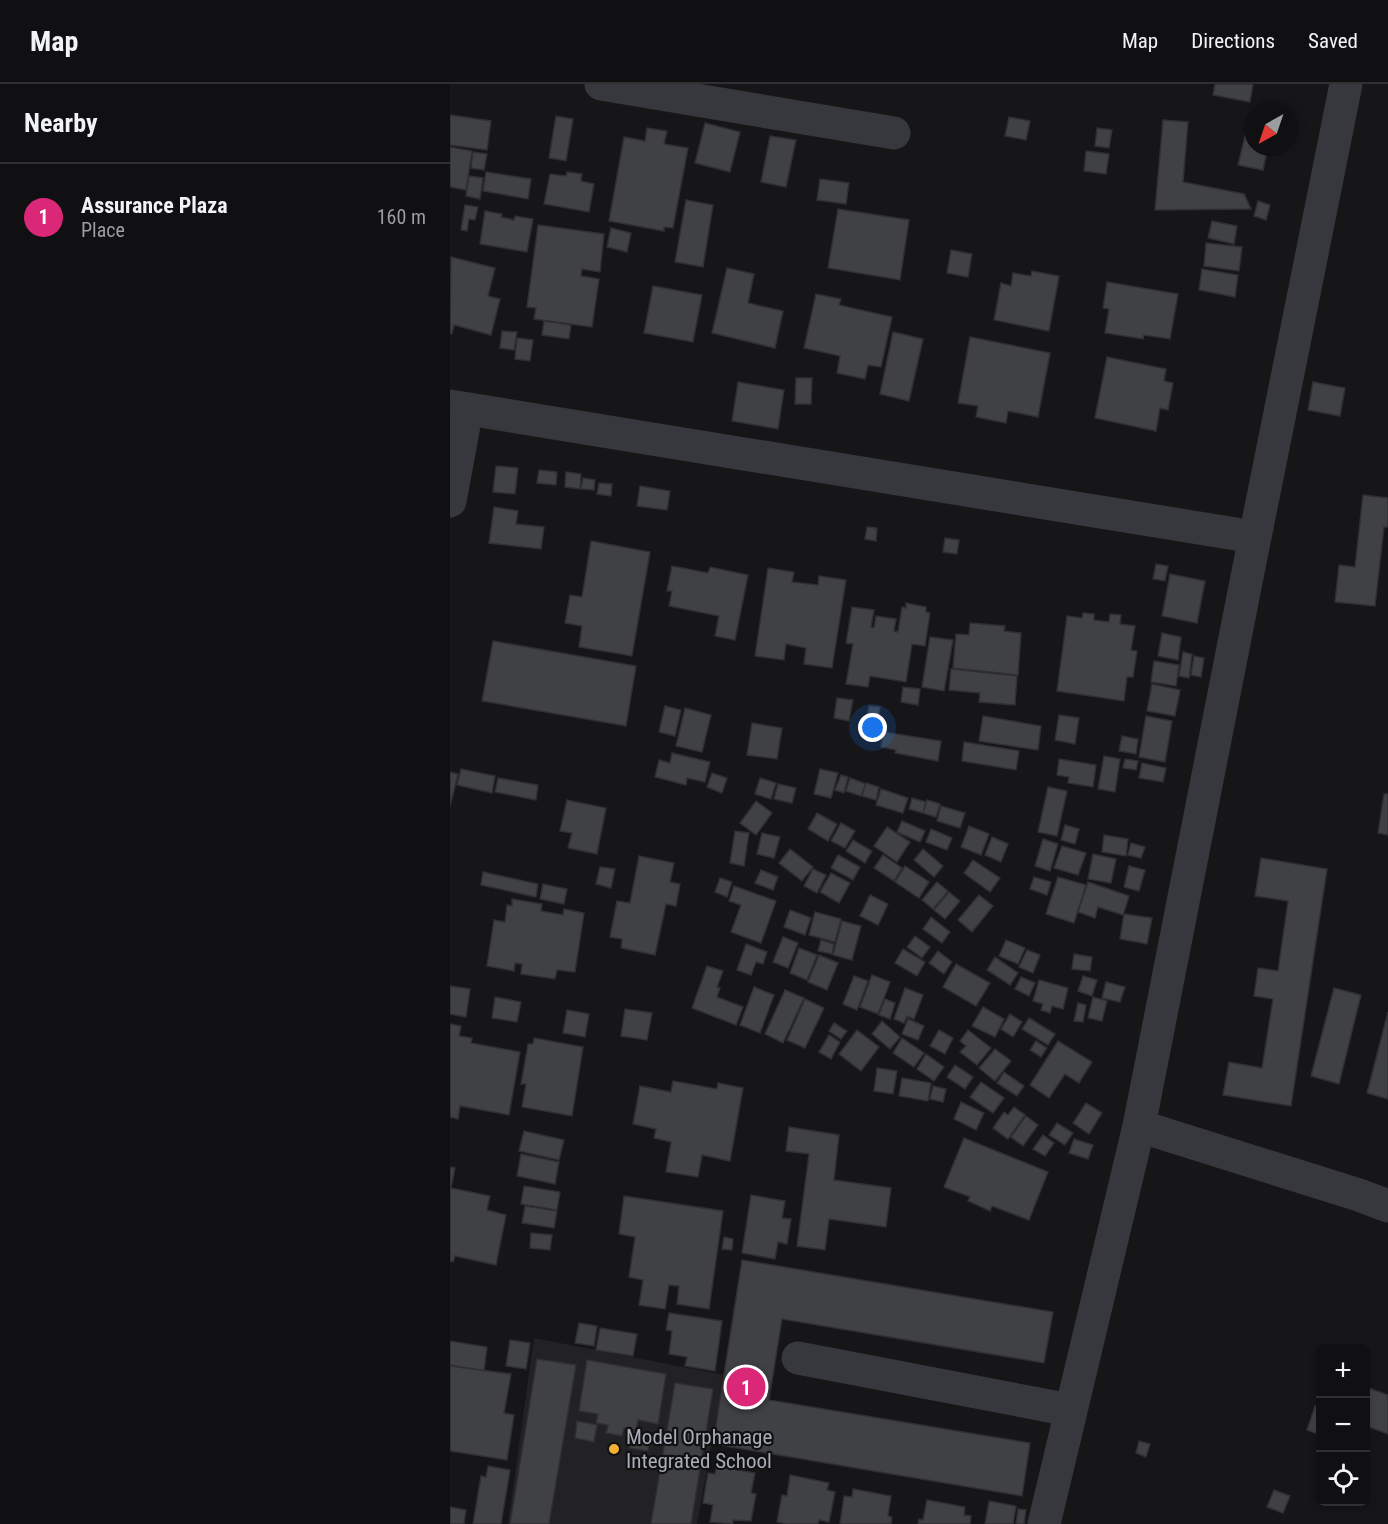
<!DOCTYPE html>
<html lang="en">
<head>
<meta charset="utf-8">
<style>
	:root { --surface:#101012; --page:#1e1e20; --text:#f1f3f6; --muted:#9c9d9f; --line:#303032; --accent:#db2777 }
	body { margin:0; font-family:"Roboto Condensed",sans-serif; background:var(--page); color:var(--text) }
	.controls { position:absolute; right:18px; bottom:18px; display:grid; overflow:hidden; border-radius:9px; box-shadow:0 3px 9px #0003 }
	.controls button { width:54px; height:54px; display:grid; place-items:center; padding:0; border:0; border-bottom:2px solid var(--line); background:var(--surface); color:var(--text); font:30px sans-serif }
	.compass { position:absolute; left:794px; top:18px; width:54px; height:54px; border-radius:50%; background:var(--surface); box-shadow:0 3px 9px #0003; rotate:220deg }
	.you { position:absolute; left:423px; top:644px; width:21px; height:21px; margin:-15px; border:4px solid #fff; border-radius:50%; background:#1a73e8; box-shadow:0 0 0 9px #1a73e833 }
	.badge { display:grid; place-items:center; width:39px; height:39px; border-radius:50%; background:var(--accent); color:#fff; font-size:20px; font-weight:700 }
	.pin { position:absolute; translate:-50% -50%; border:3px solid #fff; box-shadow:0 2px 6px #0006 }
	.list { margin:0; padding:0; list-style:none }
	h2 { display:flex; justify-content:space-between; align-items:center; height:78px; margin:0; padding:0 24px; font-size:26px }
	h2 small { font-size:20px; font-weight:400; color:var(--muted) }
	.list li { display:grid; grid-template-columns:39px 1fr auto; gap:18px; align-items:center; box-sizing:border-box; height:108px; padding:0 24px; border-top:2px solid var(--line) }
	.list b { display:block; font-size:22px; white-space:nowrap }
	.list p { margin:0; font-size:20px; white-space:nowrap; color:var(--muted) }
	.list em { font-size:20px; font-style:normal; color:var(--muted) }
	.icon { flex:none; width:33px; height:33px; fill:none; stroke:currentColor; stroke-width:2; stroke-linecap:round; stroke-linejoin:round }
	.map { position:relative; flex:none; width:938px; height:1440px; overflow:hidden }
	header { display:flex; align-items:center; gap:36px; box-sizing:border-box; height:84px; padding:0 30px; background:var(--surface); border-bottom:2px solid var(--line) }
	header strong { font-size:28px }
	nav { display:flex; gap:33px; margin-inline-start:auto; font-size:21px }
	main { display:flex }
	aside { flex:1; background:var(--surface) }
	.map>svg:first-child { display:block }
</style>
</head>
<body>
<header>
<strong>Map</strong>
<nav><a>Map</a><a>Directions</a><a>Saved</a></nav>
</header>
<main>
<aside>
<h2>Nearby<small></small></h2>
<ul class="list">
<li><span class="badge">1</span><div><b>Assurance Plaza</b><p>Place</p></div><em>160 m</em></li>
</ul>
</aside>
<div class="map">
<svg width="938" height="1440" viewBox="0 0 938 1440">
	<rect width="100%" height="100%" fill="#161618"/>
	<!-- built -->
	<path fill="#222225" d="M84,1254L274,1291L247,1440H58Z"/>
	<!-- building -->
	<g fill="#404145" stroke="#303034" stroke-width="1.5">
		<path d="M765,0H803L800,18L763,11Z"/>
		<path d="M0,31L41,37L37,66L0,61Z"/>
		<path d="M106,32L123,35L116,77L99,74Z"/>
		<path d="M559,33L580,37L576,56L555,52Z"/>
		<path d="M713,36L738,38L733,98L794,110L801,125L705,126Z"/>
		<path d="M255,39L290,48L280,88L245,79Z"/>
		<path d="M197,44L217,47L214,60L238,64L223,144L214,143V147L159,137L174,53L195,57Z"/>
		<path d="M647,44L662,46L659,64L645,62Z"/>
		<path d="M797,44L803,45V63H818L813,86L788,81Z"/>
		<path d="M320,52L346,56L336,103L311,98Z"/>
		<path d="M0,63L22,67L16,106L0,103Z"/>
		<path d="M636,67L659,70L656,90L634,87Z"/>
		<path d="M23,68L37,70L34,86L21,84Z"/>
		<path d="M36,88L81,95L78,115L33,107Z"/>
		<path d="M117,88L132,90L131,97L144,100L139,128L94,120L100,90L116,92Z"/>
		<path d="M19,92L33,94L30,115L16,112Z"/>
		<path d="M370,95L399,99L396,120L367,116Z"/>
		<path d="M236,116L263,121L253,183L225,178Z"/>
		<path d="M808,117L820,121L816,136L804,132Z"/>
		<path d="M15,121L28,123L25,136L19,135L17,147L11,146Z"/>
		<path d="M388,125L459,136L450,196L378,184Z"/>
		<path d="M35,127L52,130L51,133L64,136L65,132L83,135L77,168L30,160Z"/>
		<path d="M762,137L787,142L784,160L758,154Z"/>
		<path d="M88,141L154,150L150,188L132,185L131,192L149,195L142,243L84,235L86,224L77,223Z"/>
		<path d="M161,144L181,149L177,168L157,163Z"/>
		<path d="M756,159L792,163L789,187L754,182Z"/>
		<path d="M501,166L522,170L518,193L497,189Z"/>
		<path d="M1,173L45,184L38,212L50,215L41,251L4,241L2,250L0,249Z"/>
		<path d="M277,184L304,190L298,219L333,227L325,264L262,249Z"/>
		<path d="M752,185L788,191L785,213L749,206Z"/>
		<path d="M582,187L609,192L599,247L544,236L551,199L561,202L563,189L581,192Z"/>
		<path d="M657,198L728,210L720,255L694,251L693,255L655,249L659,225L653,224Z"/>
		<path d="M203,202L252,211L243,258L194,249Z"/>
		<path d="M366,210L391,215L389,221L442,233L431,283L418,281L415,295L387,289L390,272L354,264Z"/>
		<path d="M94,237L121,241L119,255L92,251Z"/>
		<path d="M52,247L67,248L64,266L50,264Z"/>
		<path d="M443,248L473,255L459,317L430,310Z"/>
		<path d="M520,253L600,269L588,333L558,327L556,339L526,333L528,322L508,319Z"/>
		<path d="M67,254L83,256L80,277L65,275Z"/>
		<path d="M657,273L716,285L714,297L723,299L718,326L710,324L706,347L645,334Z"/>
		<path d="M346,294H362L361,320H345Z"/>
		<path d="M288,298L334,306L328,345L282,337Z"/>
		<path d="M863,298L895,304L890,332L858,326Z"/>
		<path d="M46,382L68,384L65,410L43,408Z"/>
		<path d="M89,386L107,388L106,401L87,399Z"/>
		<path d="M116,388L131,390L130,405L115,403Z"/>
		<path d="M133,394L145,396L144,406L131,405Z"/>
		<path d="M149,399L162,400L161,412L147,410Z"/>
		<path d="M190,402L220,407L217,426L187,422Z"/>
		<path d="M913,411L938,414V443H934L925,522L885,518L889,481L905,483Z"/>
		<path d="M44,423L68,427L66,440L94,443L91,465L39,459Z"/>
		<path d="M417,443L427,444L426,457L415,455Z"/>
		<path d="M495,454L509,456L507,470L493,468Z"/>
		<path d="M141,457L200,468L182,572L129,563L132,542L115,539L120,511L132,513Z"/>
		<path d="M706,480L718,482L715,497L703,495Z"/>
		<path d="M222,482L258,489L260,483L298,491L285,556L265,552L269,532L219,522L222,507H217Z"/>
		<path d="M318,484L344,488L342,498L368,501L369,492L396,496L382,584L354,580L356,564L336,560L334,576L305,572Z"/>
		<path d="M720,490L755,497L747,539L712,532Z"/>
		<path d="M456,519L476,523V528L480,529L475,562L462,560L456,598L420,592L418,603L396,600L403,560L396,559L402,523L424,526L421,543L424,544L426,532L446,535L444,547L448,548L452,523L456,524Z"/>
		<path d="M633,529L644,530V536L659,538L660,530L671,531L670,540L685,542L681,566L687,567L683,593H677L674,617L607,607L617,532L632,534Z"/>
		<path d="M520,539L555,542L554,547L571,549L568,591L503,584L506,550L519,551Z"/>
		<path d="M712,549L731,553L728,576L708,572Z"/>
		<path d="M480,553L503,556L494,607L472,603Z"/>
		<path d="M43,557L186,582L176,642L32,617Z"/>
		<path d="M733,568L742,570L739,594L729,592Z"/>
		<path d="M744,572L754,574L751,593L741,591Z"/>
		<path d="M704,577L729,581L726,602L701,598Z"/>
		<path d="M501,585L567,592L565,621L529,618L530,609L499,606Z"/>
		<path d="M702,600L730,606L725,632L697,627Z"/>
		<path d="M453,603L470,605L468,621L451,618Z"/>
		<path d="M387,614L403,616L399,637L384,634Z"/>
		<path d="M215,622L231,626L225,652L209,648Z"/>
		<path d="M419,622L430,623L428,637L417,635Z"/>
		<path d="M235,624L261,631L252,668L226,662Z"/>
		<path d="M609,631L629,634L625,660L605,656Z"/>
		<path d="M533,632L591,642L588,666L529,657Z"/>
		<path d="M696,632L722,637L715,678L689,673Z"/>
		<path d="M302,639L332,644L327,675L297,671Z"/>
		<path d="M434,648L491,657L488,677L445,669L446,666L431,663Z"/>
		<path d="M672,652L688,655L686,670L669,667Z"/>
		<path d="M514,658L569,667L566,686L512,677Z"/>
		<path d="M222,669L260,678L255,698L237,694L236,701L205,693L209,676L220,679Z"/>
		<path d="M654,672L670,675L665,708L648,705Z"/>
		<path d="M609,675L646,681L643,703L618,699L619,693L607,691Z"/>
		<path d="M675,675L688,677L686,686L673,684Z"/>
		<path d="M692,679L716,684L713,698L689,694Z"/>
		<path d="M11,685L45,692L42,709L7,701Z"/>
		<path d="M370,685L388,689L381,714L364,710Z"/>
		<path d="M0,688L8,690L0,722Z"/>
		<path d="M262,689L277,694L272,709L257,703Z"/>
		<path d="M391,691L398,693L394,709L385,706Z"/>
		<path d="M48,694L88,701L86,716L45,708Z"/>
		<path d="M310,694L326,699L321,715L305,710Z"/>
		<path d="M400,694L416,700L411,712L396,707Z"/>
		<path d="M416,699L429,703L426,716L412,712Z"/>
		<path d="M328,700L346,704L342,719L324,715Z"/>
		<path d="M598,703L617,707L607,752L588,748Z"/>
		<path d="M431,705L458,714L453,729L426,721Z"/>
		<path d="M934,710H938V751L928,749Z"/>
		<path d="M462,714L476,718L473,729L459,725Z"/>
		<path d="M117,716L156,724L147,770L118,764L122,749L110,747Z"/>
		<path d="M477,716L490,720L486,733L473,729Z"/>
		<path d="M306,717L322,729L306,751L290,739Z"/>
		<path d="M491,722L515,729L510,744L487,737Z"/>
		<path d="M367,729L387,740L378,757L358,745Z"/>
		<path d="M452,737L475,747L470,758L447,748Z"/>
		<path d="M391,739L405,747L395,764L381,757Z"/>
		<path d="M615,741L629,745L625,760L611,756Z"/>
		<path d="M519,742L539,750L531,771L511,763Z"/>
		<path d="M437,743L460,758L447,778L424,762Z"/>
		<path d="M481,745L502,754L497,766L476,758Z"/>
		<path d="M285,747L299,749L294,782L280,779Z"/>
		<path d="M312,749L330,753L324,774L307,770Z"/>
		<path d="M654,751L678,755L676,772L652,768Z"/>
		<path d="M542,753L558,760L551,778L535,771Z"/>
		<path d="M593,755L608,760L600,787L585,782Z"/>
		<path d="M403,756L422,767L415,779L396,767Z"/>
		<path d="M681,759L695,763L691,774L678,771Z"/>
		<path d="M612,762L636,769L628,791L604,784Z"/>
		<path d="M340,765L363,783L352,797L329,779Z"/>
		<path d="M473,765L493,782L484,793L464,776Z"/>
		<path d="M643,770L666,775L661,799L638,795Z"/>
		<path d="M388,771L410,783L403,796L381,784Z"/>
		<path d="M433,771L452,784L444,797L424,784Z"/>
		<path d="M189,772L224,779L220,798L230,800L226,822L216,820L205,871L171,864L172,855L160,853L167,817L180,819Z"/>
		<path d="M811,774L877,785L841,1022L773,1011L779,978L812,984L823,915L804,912L808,884L828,887L838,817L805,812Z"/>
		<path d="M523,776L550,794L540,808L514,789Z"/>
		<path d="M455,782L479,798L469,814L445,798Z"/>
		<path d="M679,782L695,786L689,807L674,803Z"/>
		<path d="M150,783L165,785L161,804L146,800Z"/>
		<path d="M363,785L376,791L367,809L354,802Z"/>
		<path d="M311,786L328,793L323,806L305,799Z"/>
		<path d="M33,788L88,800L86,813L31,801Z"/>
		<path d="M381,789L400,799L389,819L370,808Z"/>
		<path d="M584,793L601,798L597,811L580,805Z"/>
		<path d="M608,793L636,801L624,839L596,830Z"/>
		<path d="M270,794L282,798L277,813L265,808Z"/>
		<path d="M487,798L498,807L483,825L472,816Z"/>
		<path d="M638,798L679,812L673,831L648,823L645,834L628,828Z"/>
		<path d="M93,800L117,805L114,820L90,815Z"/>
		<path d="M284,802L326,817L311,859L281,848L291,821L279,817Z"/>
		<path d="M499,808L510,817L495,835L484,826Z"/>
		<path d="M420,811L438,820L428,841L410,832Z"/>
		<path d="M529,811L543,822L522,848L508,836Z"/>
		<path d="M62,815L92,820L91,827L113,831L114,825L134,829L125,888L107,886L105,895L71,890L72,880L65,879L64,887L37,882L44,836L55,838L57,821L62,822Z"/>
		<path d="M340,826L361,834L355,851L334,843Z"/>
		<path d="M365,828L391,835L385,858L359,851Z"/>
		<path d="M674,830L702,834L697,860L670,855Z"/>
		<path d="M481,833L500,848L492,859L473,845Z"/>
		<path d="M392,837L411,842L402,876L383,871Z"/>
		<path d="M465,852L480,863L472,874L457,863Z"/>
		<path d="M333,853L348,859L338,884L323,878Z"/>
		<path d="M371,856L384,860L382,870L368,867Z"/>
		<path d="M556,856L575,864L568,880L549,872Z"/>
		<path d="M296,860L317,868L313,880L306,878L301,891L287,886Z"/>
		<path d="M349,864L367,871L357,896L340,889Z"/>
		<path d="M453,865L475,878L467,892L445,879Z"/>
		<path d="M577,866L590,871L583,889L569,883Z"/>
		<path d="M488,867L502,878L494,890L479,879Z"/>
		<path d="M624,870L642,873L640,887L622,885Z"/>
		<path d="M369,871L388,879L377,906L358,898Z"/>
		<path d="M545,873L568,889L560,901L537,886Z"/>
		<path d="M506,880L540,899L526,922L493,903Z"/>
		<path d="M257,882L273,887L267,903L270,904L267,913L293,923L286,941L242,924Z"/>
		<path d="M422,891L440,898L428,930L410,923Z"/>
		<path d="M404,892L418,897L407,926L393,920Z"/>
		<path d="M633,892L647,896L642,912L628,907Z"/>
		<path d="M571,893L585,899L579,912L565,905Z"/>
		<path d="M589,896L618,904L613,925L602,922L600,929L591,926L593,920L583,917Z"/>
		<path d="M656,898L675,903L670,918L652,914Z"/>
		<path d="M0,902L20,905L16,933L0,930Z"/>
		<path d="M304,903L324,911L310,949L290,941Z"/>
		<path d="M455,904L473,911L464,935L457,932L454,939L444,935Z"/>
		<path d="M884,904L911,911L889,1000L861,992Z"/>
		<path d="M335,906L354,914L333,959L315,950Z"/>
		<path d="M45,913L71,918L67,938L42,934Z"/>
		<path d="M643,913L657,917L652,937L638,934Z"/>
		<path d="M355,915L374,924L355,964L337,956Z"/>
		<path d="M435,915L445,919L440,935L429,931Z"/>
		<path d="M628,919L636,921L633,938L624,937Z"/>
		<path d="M533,923L554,935L545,953L522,942Z"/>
		<path d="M175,925L202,929L197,956L171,952Z"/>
		<path d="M117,926L139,930L135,953L113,949Z"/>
		<path d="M938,928V1015L917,1009Z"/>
		<path d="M560,930L572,938L563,953L551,945Z"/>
		<path d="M579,934L605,950L598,961L572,945Z"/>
		<path d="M458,935L474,942L468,956L452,950Z"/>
		<path d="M432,937L450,953L440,965L422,950Z"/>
		<path d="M384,939L397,947L391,955L379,947Z"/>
		<path d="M0,940L11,942L9,952L22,954L21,959L70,968L59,1031L10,1022L8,1035L0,1033Z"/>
		<path d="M407,946L429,963L411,987L389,970Z"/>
		<path d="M489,946L503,954L495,970L480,962Z"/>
		<path d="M518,946L541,964L527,981L510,968L516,962L510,957Z"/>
		<path d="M379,951L390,958L381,975L369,968Z"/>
		<path d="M84,954L133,963L122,1032L72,1023L76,1000H71L78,960H83Z"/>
		<path d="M452,954L474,969L464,983L443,969Z"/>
		<path d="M586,957L597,964L591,973L580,966Z"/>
		<path d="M608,957L642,978L629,999L615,990L599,1014L580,1001Z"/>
		<path d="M545,965L561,977L545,997L529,984Z"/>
		<path d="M476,970L494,983L484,997L467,985Z"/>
		<path d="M505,981L523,993L515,1005L497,993Z"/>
		<path d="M427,984L447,987L443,1010L424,1007Z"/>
		<path d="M554,988L574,1002L567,1012L547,999Z"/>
		<path d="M452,994L481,999L478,1017L449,1012Z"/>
		<path d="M223,997L267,1005L268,999L293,1004L280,1077L252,1071L248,1093L216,1088L221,1058L204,1054L206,1045L183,1040L190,1002L221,1008Z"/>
		<path d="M531,998L554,1014L543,1029L520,1013Z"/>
		<path d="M483,1002L496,1005L493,1018L480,1015Z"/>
		<path d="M511,1018L534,1029L526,1046L504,1035Z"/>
		<path d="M636,1019L652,1029L639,1050L623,1039Z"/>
		<path d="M564,1023L575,1031L558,1055L543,1044L554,1028L558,1031Z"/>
		<path d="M576,1032L588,1041L573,1062L561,1053Z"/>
		<path d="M607,1039L623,1049L615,1061L599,1051Z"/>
		<path d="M339,1043L389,1051L384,1096L441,1104L436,1143L379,1135L375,1166L347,1162L359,1070L336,1067Z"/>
		<path d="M74,1047L114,1056L109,1076L69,1067Z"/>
		<path d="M593,1051L604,1059L595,1072L583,1065Z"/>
		<path d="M514,1054L598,1088L579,1136L542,1122L540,1127L518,1117L520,1113L494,1103Z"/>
		<path d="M624,1055L643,1061L638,1075L619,1069Z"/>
		<path d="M71,1070L109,1078L105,1100L67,1092Z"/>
		<path d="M0,1083L5,1084L1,1104L40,1112L37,1126L56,1131L46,1181L5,1172L3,1178L0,1177Z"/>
		<path d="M74,1102L110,1108L107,1126L71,1120Z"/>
		<path d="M301,1111L335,1117L332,1134L341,1135L337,1160L328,1158L325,1175L292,1169Z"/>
		<path d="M174,1112L273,1127L259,1225L227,1220L229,1202L219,1201L215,1225L189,1221L193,1196L179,1193L185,1153L169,1150Z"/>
		<path d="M75,1122L107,1127L104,1144L72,1139Z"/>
		<path d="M81,1149L102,1151L100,1166L80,1164Z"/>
		<path d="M274,1153L283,1155L282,1166L272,1165Z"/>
		<path d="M292,1176L603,1228L594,1279L332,1235L319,1316L580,1359L572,1412L263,1360Z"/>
		<path d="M219,1229L272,1237L265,1287L235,1282L237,1273L219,1270L222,1247L216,1246Z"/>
		<path d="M129,1239L147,1242L144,1262L125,1259Z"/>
		<path d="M150,1244L187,1250L183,1272L146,1266Z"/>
		<path d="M60,1256L80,1259L76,1285L56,1282Z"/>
		<path d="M0,1257L37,1263L34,1287L0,1281Z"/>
		<path d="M87,1275L126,1281L99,1440H60Z"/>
		<path d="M137,1276L216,1290L208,1340L188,1336L186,1346L174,1344L172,1352L156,1349L158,1341L146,1339L148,1330L129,1327Z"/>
		<path d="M0,1282L61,1290L54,1329L64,1331L57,1376L0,1367Z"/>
		<path d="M225,1299L263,1305L241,1440H201Z"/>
		<path d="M916,1303L938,1311V1350L916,1342Z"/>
		<path d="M865,1322L870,1324V1351L857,1346Z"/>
		<path d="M127,1337L147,1341L144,1358L125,1354Z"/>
		<path d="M181,1346L200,1350L198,1367L179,1364Z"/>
		<path d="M689,1357L700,1360L696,1373L686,1369Z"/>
		<path d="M38,1382L60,1386L51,1440H23L31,1392L36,1393Z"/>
		<path d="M267,1382L305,1389L301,1409L306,1410L301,1437L283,1436V1440L260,1438L263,1421L253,1419L258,1389L265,1390Z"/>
		<path d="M340,1391L379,1399L377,1406L385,1408L379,1438L369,1436L368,1440H337L327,1438L332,1411L337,1412Z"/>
		<path d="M403,1405L441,1412L438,1432L442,1433L441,1440H390L394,1412L402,1413Z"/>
		<path d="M824,1406L840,1412L833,1429L817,1423Z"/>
		<path d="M477,1416L515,1423L514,1431L521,1432L520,1440H468L469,1435L473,1436Z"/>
		<path d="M539,1417L566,1422L563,1440H535Z"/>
		<path d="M0,1423L16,1426L14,1440H0Z"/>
		<path d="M568,1425L576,1426L574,1440H566Z"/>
	</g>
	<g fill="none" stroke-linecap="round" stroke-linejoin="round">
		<!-- minor -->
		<g stroke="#37383d" stroke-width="33">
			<path d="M151,0L444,49"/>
			<path d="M0,322L804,453"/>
			<path d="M0,417L17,325"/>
			<path d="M689,1042L909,1111L938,1122"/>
			<path d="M348,1274L620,1326"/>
			<path d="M594,1440L689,1042L795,503L896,0"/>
		</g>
	</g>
	<!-- markers -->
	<circle fill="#f2b134" stroke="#111113" stroke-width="2" cx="164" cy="1365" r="6"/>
	<g text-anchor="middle" stroke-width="4.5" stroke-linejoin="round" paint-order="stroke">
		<!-- poi labels -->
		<g font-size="21" fill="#a8adb8" stroke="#111113" text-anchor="start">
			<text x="176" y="1360">Model Orphanage<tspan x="176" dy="24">Integrated School</tspan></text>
		</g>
	</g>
</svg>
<div class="controls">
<button>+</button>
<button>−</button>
<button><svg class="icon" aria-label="locate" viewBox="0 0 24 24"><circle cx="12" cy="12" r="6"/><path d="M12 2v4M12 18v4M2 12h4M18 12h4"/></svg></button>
</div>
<svg class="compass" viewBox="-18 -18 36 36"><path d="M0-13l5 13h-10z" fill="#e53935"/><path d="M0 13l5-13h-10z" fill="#9c9d9f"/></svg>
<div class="you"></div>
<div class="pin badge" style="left:296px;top:1303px">1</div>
</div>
</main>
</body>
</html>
